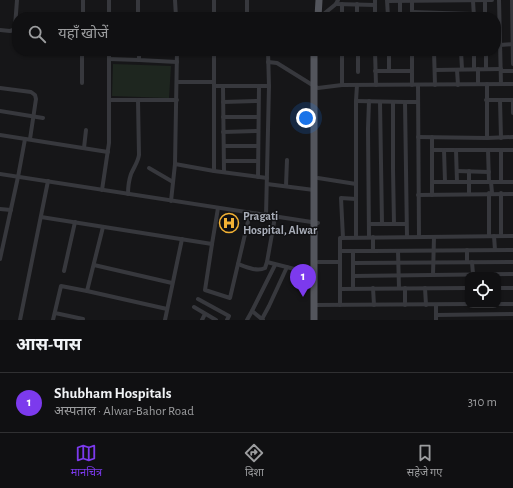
<!DOCTYPE html>
<html lang="hi">
<head>
<meta charset="utf-8">
<style>
	:root { --surface:#101012; --page:#1e1e20; --text:#f1f3f6; --muted:#9c9d9f; --line:#303032; --accent:#7c3aed }
	body { margin:0; font-family:"Alegreya Sans","Noto Sans Devanagari",sans-serif; background:var(--page); color:var(--text) }
	.controls { position:absolute; right:12px; bottom:12px; display:grid; overflow:hidden; border-radius:8px; box-shadow:0 1px 3px #0004 }
	.controls button { width:36px; height:36px; display:grid; place-items:center; padding:0; border:0; border-bottom:1px solid var(--line); background:var(--surface); color:var(--text); font:20px sans-serif }
	.you { position:absolute; left:306px; top:118px; width:14px; height:14px; margin:-10px; border:3px solid #fff; border-radius:50%; background:#1a73e8; box-shadow:0 0 0 6px #1a73e833 }
	.badge { display:grid; place-items:center; width:26px; height:26px; border-radius:50%; background:var(--accent); color:#fff; font-size:13px; font-weight:700 }
	.pin { position:absolute; translate:-50% -33px; filter:drop-shadow(0 1px 2px #0008) }
	.pin::after { content:''; position:absolute; top:21px; width:14px; height:12px; background:inherit; clip-path:polygon(0 0,100% 0,50% 100%) }
	.list { margin:0; padding:0; list-style:none }
	h2 { display:flex; justify-content:space-between; align-items:center; height:52px; margin:0; padding:0 16px; font-size:17px }
	h2 small { font-size:13px; font-weight:400; color:var(--muted) }
	.list li { display:grid; grid-template-columns:26px 1fr auto; gap:12px; align-items:center; box-sizing:border-box; height:60px; padding:0 16px; border-top:1px solid var(--line) }
	.list b { display:block; font-size:15px; white-space:nowrap }
	.list p { margin:0; font-size:13px; white-space:nowrap; color:var(--muted) }
	.list em { font-size:13px; font-style:normal; color:var(--muted) }
	.icon { flex:none; width:22px; height:22px; fill:none; stroke:currentColor; stroke-width:2; stroke-linecap:round; stroke-linejoin:round }
	.map { position:relative; flex:none; width:513px; height:320px; overflow:hidden }
	.search { position:absolute; background:var(--surface); box-shadow:0 1px 3px #0004; left:12px; right:12px; top:12px; height:44px; display:flex; align-items:center; gap:10px; box-sizing:border-box; padding:0 14px; border-radius:16px; color:var(--muted); font-size:15px }
	.sheet { height:112px; background:var(--surface) }
	nav { display:flex; justify-content:space-around; align-items:center; box-sizing:border-box; height:56px; border-top:1px solid var(--line); background:var(--surface); font-size:11px; color:var(--muted) }
	nav a { display:grid; justify-items:center; gap:2px }
	nav .on { color:var(--accent) }
	.map>svg:first-child { display:block }
</style>
</head>
<body>
<div class="map">
<svg width="513" height="320" viewBox="0 0 513 320">
	<rect width="100%" height="100%" fill="#161618"/>
	<!-- green -->
	<path fill="#1e261f" d="M113,64L171,66L169,98L112,96Z"/>
	<g fill="none" stroke-linecap="round" stroke-linejoin="round">
		<!-- minor -->
		<g stroke="#37383d" stroke-width="4">
			<path d="M109,0V17"/>
			<path d="M138,0V17"/>
			<path d="M175,0L176,17"/>
			<path d="M214,0V17"/>
			<path d="M375,0V17"/>
			<path d="M387,0L388,17"/>
			<path d="M485,0V17"/>
			<path d="M499,0L501,84"/>
			<path d="M512,0L513,64"/>
			<path d="M388,1L492,0"/>
			<path d="M400,1V17"/>
			<path d="M412,1V17"/>
			<path d="M473,1L474,17"/>
			<path d="M336,4L375,5"/>
			<path d="M342,4V17"/>
			<path d="M357,4V17"/>
			<path d="M412,12L473,14"/>
			<path d="M83,17V0"/>
			<path d="M247,17V0"/>
			<path d="M320,17L336,4L338,0"/>
			<path d="M0,30L10,31L13,30L15,27L17,0"/>
			<path d="M500,45L513,44"/>
			<path d="M139,51V60L177,62"/>
			<path d="M214,51V171"/>
			<path d="M342,51V85"/>
			<path d="M358,51V72"/>
			<path d="M375,51L376,85"/>
			<path d="M389,51V71"/>
			<path d="M412,51V85"/>
			<path d="M434,51L435,85"/>
			<path d="M461,51L462,69"/>
			<path d="M474,51V69"/>
			<path d="M486,51V69"/>
			<path d="M358,52H375"/>
			<path d="M389,54L412,53"/>
			<path d="M109,59L139,60"/>
			<path d="M268,62L277,63L314,86L318,88L342,85L513,84"/>
			<path d="M478,69V84"/>
			<path d="M435,70L501,69"/>
			<path d="M457,70L458,85"/>
			<path d="M375,71H412"/>
			<path d="M501,71H513"/>
			<path d="M177,82H214"/>
			<path d="M82,83V51"/>
			<path d="M487,84V138"/>
			<path d="M418,85L419,237"/>
			<path d="M214,86H269"/>
			<path d="M223,87L224,172"/>
			<path d="M0,88L31,92L35,95L36,99L30,139"/>
			<path d="M109,100H138L139,155C138,162 134,167 131,174C129,180 128,187 128,194"/>
			<path d="M138,100H177"/>
			<path d="M486,100H513"/>
			<path d="M500,100L501,138"/>
			<path d="M513,100V113"/>
			<path d="M356,101L405,102H418"/>
			<path d="M369,101L368,129L369,237"/>
			<path d="M223,102L258,101"/>
			<path d="M380,102L382,224"/>
			<path d="M393,102V169L394,224"/>
			<path d="M405,102L407,237"/>
			<path d="M0,111L43,118"/>
			<path d="M223,117H258"/>
			<path d="M223,132L258,131"/>
			<path d="M0,135L108,152"/>
			<path d="M418,137L487,138L513,137"/>
			<path d="M432,137V195"/>
			<path d="M224,146H258"/>
			<path d="M84,148L86,130"/>
			<path d="M432,150H513"/>
			<path d="M444,150L445,182"/>
			<path d="M456,150L457,182"/>
			<path d="M224,161H258"/>
			<path d="M175,164L214,171L267,178"/>
			<path d="M149,168L173,182"/>
			<path d="M457,171L489,172"/>
			<path d="M469,171V194"/>
			<path d="M0,174L318,223"/>
			<path d="M258,177L259,86"/>
			<path d="M318,178L356,184"/>
			<path d="M501,181V150"/>
			<path d="M432,182H489L488,150"/>
			<path d="M267,184L314,190"/>
			<path d="M286,186L287,160"/>
			<path d="M102,190L109,143V51"/>
			<path d="M489,193V236"/>
			<path d="M492,193L491,182H513"/>
			<path d="M418,195L513,194"/>
			<path d="M171,201L175,164L177,51"/>
			<path d="M0,209L11,210"/>
			<path d="M266,216L269,86L268,51"/>
			<path d="M41,217L212,244L218,208"/>
			<path d="M369,224H406"/>
			<path d="M494,236L495,250"/>
			<path d="M501,236V193"/>
			<path d="M356,237V101L357,85"/>
			<path d="M373,237V251"/>
			<path d="M343,238L341,198L356,199"/>
			<path d="M212,244L205,290L230,298L250,213"/>
			<path d="M467,250V262"/>
			<path d="M340,251H373L513,250"/>
			<path d="M398,251L399,288"/>
			<path d="M0,259L18,177L25,139"/>
			<path d="M267,262L275,217"/>
			<path d="M318,262H340"/>
			<path d="M472,262L473,274"/>
			<path d="M353,263L513,262"/>
			<path d="M238,264C246,267 257,272 265,268L267,262L314,274"/>
			<path d="M94,265L172,283"/>
			<path d="M64,271L75,222"/>
			<path d="M433,275L434,237"/>
			<path d="M353,276L513,274"/>
			<path d="M353,288V251"/>
			<path d="M373,288L374,305"/>
			<path d="M405,288V305"/>
			<path d="M425,288L426,305"/>
			<path d="M498,288H513"/>
			<path d="M340,289L468,288"/>
			<path d="M87,291L167,309"/>
			<path d="M198,299L229,316L227,320"/>
			<path d="M498,304H513"/>
			<path d="M314,305L468,304"/>
			<path d="M340,305V238L513,236"/>
			<path d="M194,307L216,320"/>
			<path d="M252,311L263,320"/>
			<path d="M55,313L83,319"/>
			<path d="M436,315L513,314"/>
			<path d="M262,319L269,306L287,267"/>
			<path d="M20,320L48,181"/>
			<path d="M53,320L61,286L87,291L103,227"/>
			<path d="M165,320L182,239"/>
			<path d="M202,320L205,314"/>
			<path d="M247,320L252,311L275,265"/>
			<path d="M436,320V305"/>
		</g>
		<!-- primary -->
		<g stroke="#53555c" stroke-width="7">
			<path d="M318,17L319,0"/>
			<path d="M314,51V320"/>
		</g>
	</g>
	<!-- icons -->
	<defs>
		<symbol id="hospital-ring" viewBox="-11 -11 22 22"><circle r="9.5" fill="#111113" stroke="#f2b134" stroke-width="1.5"/><path d="M-5-5h3v3.5h4V-5h3V5h-3V1.5h-4V5h-3Z" fill="#f2b134"/></symbol>
	</defs>
	<g fill-rule="evenodd">
		<use href="#hospital-ring" x="218" y="212" width="22" height="22"/>
	</g>
	<g text-anchor="middle" stroke-width="3" stroke-linejoin="round" paint-order="stroke">
		<!-- poi labels -->
		<g font-size="12" font-weight="bold" fill="#a8adb8" stroke="#111113" text-anchor="start">
			<text x="243" y="220">Pragati<tspan x="243" dy="14">Hospital, Alwar</tspan></text>
		</g>
	</g>
</svg>
<div class="controls">
<button><svg class="icon" aria-label="locate" viewBox="0 0 24 24"><circle cx="12" cy="12" r="6"/><path d="M12 2v4M12 18v4M2 12h4M18 12h4"/></svg></button>
</div>
<div class="you"></div>
<div class="pin badge" style="left:303px;top:297px">1</div>
<div class="search"><svg class="icon" aria-label="search" viewBox="0 0 24 24"><circle cx="10" cy="10" r="6"/><path d="M15 15l6 6"/></svg>यहाँ खोजें</div>
</div>
<section class="sheet">
<h2>आस-पास<small></small></h2>
<ul class="list">
<li><span class="badge">1</span><div><b>Shubham Hospitals</b><p>अस्पताल · Alwar-Bahor Road</p></div><em>310 m</em></li>
</ul>
</section>
<nav>
<a class="on"><svg class="icon" aria-label="map" viewBox="0 0 24 24"><path d="M3 6l6-2 6 2 6-2v14l-6 2-6-2-6 2zM9 4v14M15 6v14"/></svg>मानचित्र</a>
<a><svg class="icon" aria-label="directions" viewBox="0 0 24 24"><path d="M12 3l9 9-9 9-9-9zM9 14v-3h6M13 9l2 2-2 2"/></svg>दिशा</a>
<a><svg class="icon" aria-label="saved" viewBox="0 0 24 24"><path d="M7 4h10v16l-5-4-5 4z"/></svg>सहेजे गए</a>
</nav>
</body>
</html>
